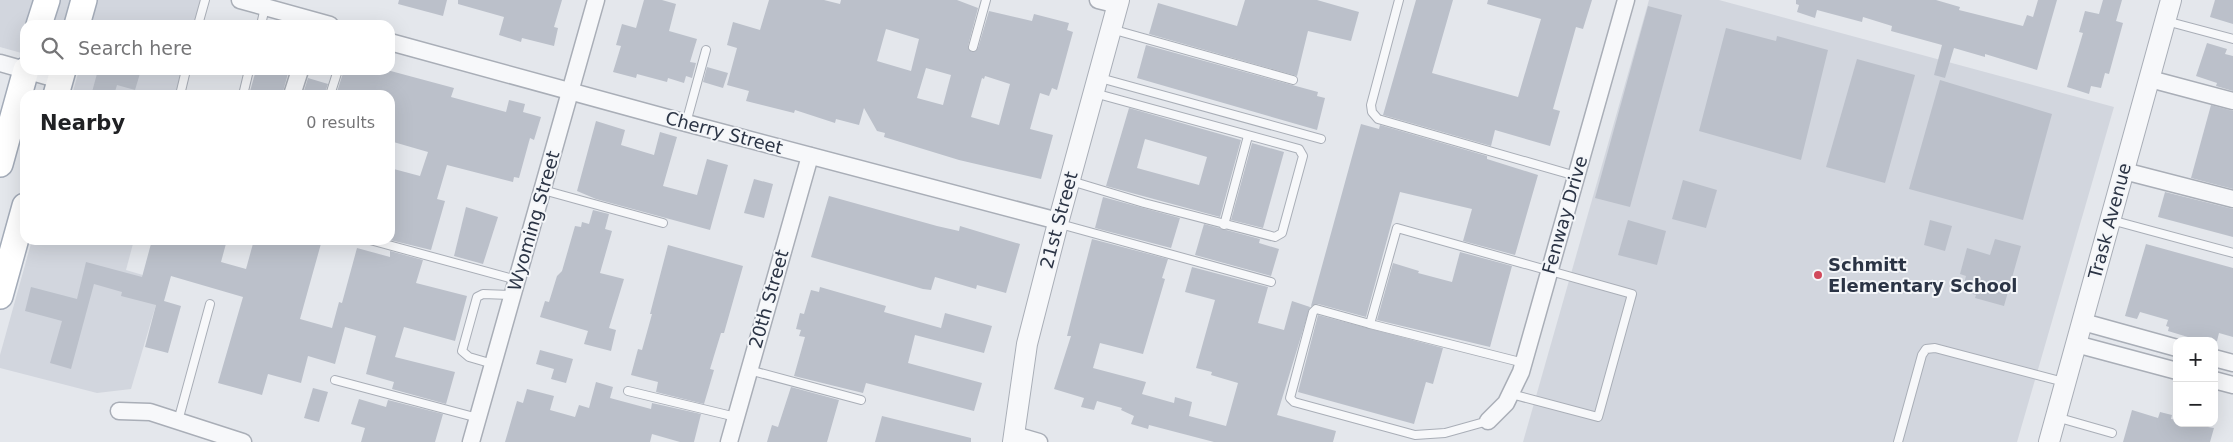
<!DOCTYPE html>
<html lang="en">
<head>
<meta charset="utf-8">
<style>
	:root { --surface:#fff; --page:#f2f2f2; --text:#202124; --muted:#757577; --line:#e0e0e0 }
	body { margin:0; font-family:"DejaVu Sans",sans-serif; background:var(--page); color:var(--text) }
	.controls { position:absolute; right:15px; bottom:15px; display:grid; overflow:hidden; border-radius:10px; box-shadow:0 5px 20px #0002 }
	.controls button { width:45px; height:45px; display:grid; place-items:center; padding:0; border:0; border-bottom:1px solid var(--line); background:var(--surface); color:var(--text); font:25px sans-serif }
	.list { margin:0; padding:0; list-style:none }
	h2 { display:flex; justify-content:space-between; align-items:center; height:65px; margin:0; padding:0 20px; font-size:21px }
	h2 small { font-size:16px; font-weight:400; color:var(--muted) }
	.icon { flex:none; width:28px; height:28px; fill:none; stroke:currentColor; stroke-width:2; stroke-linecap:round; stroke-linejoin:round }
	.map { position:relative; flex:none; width:2233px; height:442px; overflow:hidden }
	.search { position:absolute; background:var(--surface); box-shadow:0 5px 20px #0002; left:20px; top:20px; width:375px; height:55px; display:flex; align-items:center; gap:12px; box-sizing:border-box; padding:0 18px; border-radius:15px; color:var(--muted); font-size:19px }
	.panel { position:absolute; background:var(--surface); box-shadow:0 5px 20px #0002; left:20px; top:90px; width:375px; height:155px; border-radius:15px }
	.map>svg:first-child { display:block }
</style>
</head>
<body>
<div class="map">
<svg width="2233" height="442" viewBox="0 0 2233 442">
	<rect width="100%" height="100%" fill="#e4e7ec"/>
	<!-- built -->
	<g fill="#d2d6de">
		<path d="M0,0H202L195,25H25V54L0,47Z"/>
		<path d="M1649,0H1719L2114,107L2017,442H1523Z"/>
		<path d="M79,70H182L175,95H72Z"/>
		<path d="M32,240H134L126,270L163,281L131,389L97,393L0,368V355Z"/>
	</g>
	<!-- building -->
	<g fill="#bbc0ca" fill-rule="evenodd">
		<path d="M399,0H447L443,16L398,4Z"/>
		<path d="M458,0H562L554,27L558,28L554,46L522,38L521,42L499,35L504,17L458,4Z"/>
		<path d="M644,0H662L676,4L669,31L697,39L690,62L696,63L692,78L686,76L684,83L668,78L667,82L637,74L636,78L613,72L621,46L616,45L622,24L636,28Z"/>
		<path d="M769,0H824L840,4L841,0H957L978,8L968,46L972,52L978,48L989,11L1032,21L1034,14L1069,23L1067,30L1073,32L1057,90L1052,88L1049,96L1040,93L1030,129L1053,135L1041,179L959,160L884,137L885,133L877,131L864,108L859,125L836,119L835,123L795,110L794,113L746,101L749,91L727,85L737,48L727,45L733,22L760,30ZM886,29L919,39L911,71L877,61ZM926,68L951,75L943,105L917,98ZM985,76L1010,84L999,125L971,117L982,78L984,79Z"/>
		<path d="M1245,0H1317L1359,12L1351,41L1308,31L1297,76L1149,34L1158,3L1237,26Z"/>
		<path d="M1416,0H1453L1432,73L1518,97L1541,19L1487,4L1488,0H1592L1583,29L1576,27L1553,109L1560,111L1550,146L1495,130L1491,146L1383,115Z"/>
		<path d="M1796,0H1936L1960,7L1959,10L2023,26L2027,15L2033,17L2038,0H2057L2037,70L1985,54V57L1954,48L1945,78L1934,75L1942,45L1891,31L1892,26L1863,17L1862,22L1817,10L1815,18L1797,12L1799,5L1796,4Z"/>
		<path d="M2103,0H2122L2116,21L2123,23L2109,74L2105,73L2101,88L2091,86L2089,94L2067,87L2083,33L2079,32L2085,11L2099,14Z"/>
		<path d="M2215,0H2233V24L2210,17Z"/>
		<path d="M1648,6L1682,15L1630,207L1595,198Z"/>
		<path d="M1726,28L1776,41L1777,36L1828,50L1801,160L1699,131Z"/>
		<path d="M2207,43L2227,49L2225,54L2233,56V91L2216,86L2217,83L2196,76Z"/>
		<path d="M1146,45L1318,92L1317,96L1325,98L1317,130L1137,78Z"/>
		<path d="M1857,59L1915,75L1885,183L1826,167Z"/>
		<path d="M707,67L728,73L723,88L703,82Z"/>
		<path d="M98,70H141L135,90L117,85L114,95L92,92Z"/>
		<path d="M256,70H289L282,95H249Z"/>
		<path d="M344,70H387L454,88L451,97L506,112L509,100L525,104L523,112L541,117L534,140L530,138L519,178L514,177L513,182L447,165L437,199L445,201L431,250L390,240V168L420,176L428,152L390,141V95H336Z"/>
		<path d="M308,78L328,84L324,95L303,94Z"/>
		<path d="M1940,80L2052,114L2023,220L1909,189Z"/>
		<path d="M2211,105L2233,111V189L2191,178Z"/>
		<path d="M1129,108L1241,140L1220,217L1106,186ZM1145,139L1207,157L1199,185L1137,168Z"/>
		<path d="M596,121L625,130L621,145L654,155L660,132L677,137L663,186L697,195L707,159L728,165L710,230L596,199L577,191Z"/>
		<path d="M1361,124L1379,129L1380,125L1487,156V159L1538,175L1515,255L1463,241L1472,209L1400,192L1366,317L1318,304L1311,306Z"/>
		<path d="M1252,143L1284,152L1263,228L1231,220Z"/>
		<path d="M754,179L773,184L764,218L744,213Z"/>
		<path d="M1683,180L1717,190L1706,228L1672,219Z"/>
		<path d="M2165,192L2233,209V237L2158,217Z"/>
		<path d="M829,196L937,226L959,231L960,226L1020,244L1006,293L977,285L976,289L935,277L931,290L923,289L811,257Z"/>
		<path d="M1103,197L1180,218L1171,248L1095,228Z"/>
		<path d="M466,207L498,217L483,264L454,256Z"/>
		<path d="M593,210L609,214L605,229L612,231L600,273L624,279L609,328L616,330L611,351L584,344L588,331L540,317L545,301L549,302L557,276L562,271L575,226L581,227L582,222L589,224Z"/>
		<path d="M1628,220L1666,231L1657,265L1618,255Z"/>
		<path d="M1930,220L1952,226L1945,251L1924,245Z"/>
		<path d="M1204,224L1260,239L1259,243L1279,249L1271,276L1195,255Z"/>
		<path d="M1092,239L1168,259L1162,278L1165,279L1143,354L1100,343L1093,368L1146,382L1142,394L1174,403L1175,397L1192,402L1189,416L1226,426L1238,383L1211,375L1212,372L1196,368L1215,300L1185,292L1192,267L1268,287L1258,323L1284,330L1292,301L1310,307L1277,415L1336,431L1333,442H1214L1149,425L1148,429L1131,424L1134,416L1121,410L1122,408L1097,401L1094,410L1081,407L1084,398L1054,389L1071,336H1067Z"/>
		<path d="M1995,239L2021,246L2004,306L1975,298L1976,295L1962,291L1966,276L1960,274L1967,248L1990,255Z"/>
		<path d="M152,240H227L221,262L246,269L254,240H322L300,319L332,328L339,302L342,303L357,248L390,257V251L423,260L416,283L467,296L455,341L404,327L395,357L455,372L446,404L392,389L394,382L366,374L376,336L345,327L335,364L308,356L301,383L268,374L262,395L218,383L243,297L171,276L164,301L181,306L168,353L145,347L156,305L121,296L122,292L94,284L71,369L50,363L62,321L25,311L31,287L77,299L86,262L142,277Z"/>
		<path d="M2146,244L2233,268V337L2219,333L2217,341H2201L2168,331L2169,327L2166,326L2168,320L2140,312L2137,319L2125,316Z"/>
		<path d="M668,245L743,266L724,333H721L710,369L714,370L704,404L656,392L658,382L631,375L638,349L642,350L652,314H650Z"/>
		<path d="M1460,252L1512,266L1490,347L1377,320L1393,263L1419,271L1418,273L1452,282Z"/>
		<path d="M820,287L886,306L884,312L941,328L945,313L992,326L984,353L915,335L908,363L982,383L974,411L866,383L863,393L794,376L805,337L799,336L801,330L796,329L800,313L804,314L811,290L819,292Z"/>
		<path d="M1318,315L1443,348L1433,384L1426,382L1414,424L1298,392Z"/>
		<path d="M540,350L573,359L566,383L551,379L554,369L536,364Z"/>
		<path d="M596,382L613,387L610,398L651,409L652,403L701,414L694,442H680L652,434L650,442H505L517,401L523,403L527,389L554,396L550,410L575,417L579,405L589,408Z"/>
		<path d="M791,387L839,400L827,442H767L772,425L778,427Z"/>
		<path d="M313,388L328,392L319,422L304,418Z"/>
		<path d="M359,399L386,407L388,400L443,414L435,442H361L365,428L351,424Z"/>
		<path d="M2132,410L2158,418L2160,412L2172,415L2171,419L2177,420V423H2209L2208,427L2214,428L2210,442H2123Z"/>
		<path d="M882,416L971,438V442H875Z"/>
	</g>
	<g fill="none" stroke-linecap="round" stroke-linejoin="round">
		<defs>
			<g id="service">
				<path d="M1399,0L1371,105L1372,112L1378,119L1576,176"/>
				<path d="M2166,21L2233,39"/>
				<path d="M198,25L205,0"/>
				<path d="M261,25L265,7"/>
				<path d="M1111,29L1293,80"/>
				<path d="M973,47L986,0"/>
				<path d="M1100,78L1321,139"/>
				<path d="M180,95L186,70"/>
				<path d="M243,95L249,70"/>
				<path d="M330,95L338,70"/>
				<path d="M686,123L706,50"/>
				<path d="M1071,181L1144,203L1275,237L1282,233L1303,156L1299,149L1094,93"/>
				<path d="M543,190L663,223"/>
				<path d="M2111,220L2233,253"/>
				<path d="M1060,224L1271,282"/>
				<path d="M1224,225L1248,136"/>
				<path d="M370,240L517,280"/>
				<path d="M1370,324L1316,309L1313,312L1290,398L1294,402L1415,435L1445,433L1488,421"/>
				<path d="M493,364L469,357L462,351L477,297L483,294L513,295"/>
				<path d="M749,370L861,400"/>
				<path d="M335,380L478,418"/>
				<path d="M628,391L736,417"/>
				<path d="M1511,394L1598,417L1632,294L1397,228L1370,324L1524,363"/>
				<path d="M2056,417L2112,433"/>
				<path d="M178,421L210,304"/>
				<path d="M1898,442L1922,355L1926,349L1935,348L2064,382"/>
			</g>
			<g id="minor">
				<path d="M240,0L330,25"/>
				<path d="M1098,0L1118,5"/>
				<path d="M390,42L686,123L1058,221"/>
				<path d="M0,63L60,80"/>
				<path d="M2150,79L2233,101"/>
				<path d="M292,95L300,70"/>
				<path d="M2124,171L2233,199"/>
				<path d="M2083,322L2177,348"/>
				<path d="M2076,344L2177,371"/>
				<path d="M2214,358L2233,363"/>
				<path d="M2214,380L2233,385"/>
				<path d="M119,411L150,412L243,442"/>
				<path d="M1488,421L1506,403L1521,372L1626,0"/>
				<path d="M1015,435L1039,442"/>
				<path d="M471,442L596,0"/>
				<path d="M729,442L810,156"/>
			</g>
			<g id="tertiary">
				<path d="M1013,442L1027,344L1058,223L1119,0"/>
				<path d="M2049,442L2171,0"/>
			</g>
			<g id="primary">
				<path d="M39,25L47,0"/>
				<path d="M77,25L84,0"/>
				<path d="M56,95L63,70"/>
				<path d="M0,164L26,70"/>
				<path d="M0,296L25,206"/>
			</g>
		</defs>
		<!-- service casing -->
		<use href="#service" stroke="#a9aeb7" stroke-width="10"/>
		<!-- minor casing -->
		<use href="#minor" stroke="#a9aeb7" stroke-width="19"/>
		<!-- tertiary casing -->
		<use href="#tertiary" stroke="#a9aeb7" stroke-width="22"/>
		<!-- primary casing -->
		<use href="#primary" stroke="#a3abb8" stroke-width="28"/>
		<!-- service -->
		<use href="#service" stroke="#f7f8fa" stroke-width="8"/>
		<!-- minor -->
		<use href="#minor" stroke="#f7f8fa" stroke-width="16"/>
		<!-- tertiary -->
		<use href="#tertiary" stroke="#f7f8fa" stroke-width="20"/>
		<!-- primary -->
		<use href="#primary" stroke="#fff" stroke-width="25"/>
	</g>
	<!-- markers -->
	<circle fill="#d1495b" stroke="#f4f6f9" stroke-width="2" cx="1818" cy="275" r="5"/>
	<g text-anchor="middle" stroke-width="4" stroke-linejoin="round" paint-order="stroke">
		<!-- street labels -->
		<g font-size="18" fill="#2b3445" stroke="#f4f6f9">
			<text transform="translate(724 133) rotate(15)" y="6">Cherry Street</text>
			<text transform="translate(1565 215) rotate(-74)" y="6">Fenway Drive</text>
			<text transform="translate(1059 220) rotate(-75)" y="6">21st Street</text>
			<text transform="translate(534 221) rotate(-74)" y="6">Wyoming Street</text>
			<text transform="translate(2110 221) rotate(-75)" y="6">Trask Avenue</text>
			<text transform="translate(769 299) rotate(-74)" y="6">20th Street</text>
		</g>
		<!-- poi labels -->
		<g font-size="18" font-weight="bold" fill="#2b3445" stroke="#f4f6f9" text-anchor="start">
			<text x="1828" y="271">Schmitt<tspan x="1828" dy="21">Elementary School</tspan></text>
		</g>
	</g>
</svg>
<div class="controls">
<button>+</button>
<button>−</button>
</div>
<div class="search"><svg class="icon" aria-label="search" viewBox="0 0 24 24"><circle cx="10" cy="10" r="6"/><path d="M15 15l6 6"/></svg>Search here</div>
<section class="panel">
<h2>Nearby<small>0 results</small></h2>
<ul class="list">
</ul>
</section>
</div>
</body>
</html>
